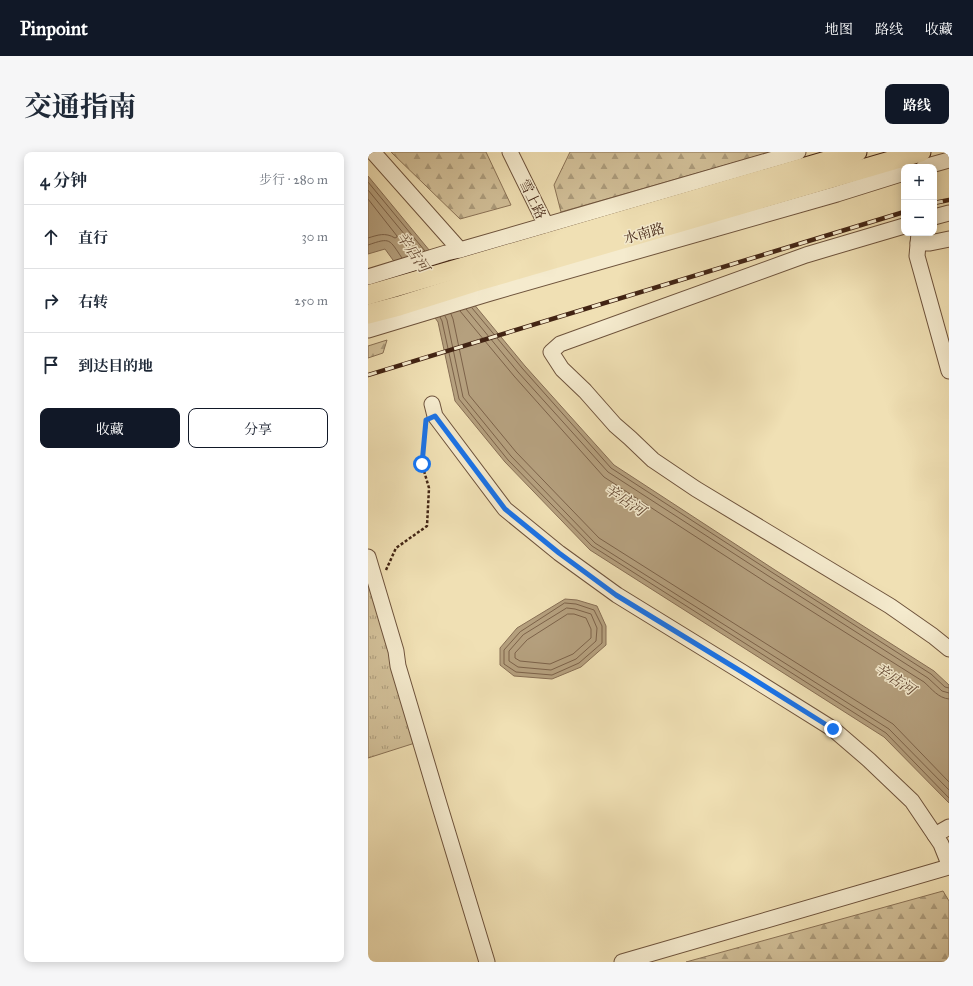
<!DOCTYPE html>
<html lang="zh">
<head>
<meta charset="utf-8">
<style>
	:root { --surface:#fff; --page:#f6f6f7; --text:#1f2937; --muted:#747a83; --line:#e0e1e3; --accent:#111827 }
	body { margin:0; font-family:"IM FELL Great Primer","Noto Serif SC",serif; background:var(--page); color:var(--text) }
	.controls { position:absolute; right:12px; top:12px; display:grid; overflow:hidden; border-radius:8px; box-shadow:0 2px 10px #0003 }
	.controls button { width:36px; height:36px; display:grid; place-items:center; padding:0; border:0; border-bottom:1px solid var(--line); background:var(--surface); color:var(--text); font:20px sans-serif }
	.stop { position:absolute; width:12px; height:12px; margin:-9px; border:3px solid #1a73e8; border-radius:50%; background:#fff }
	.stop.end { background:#1a73e8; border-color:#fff; box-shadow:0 1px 4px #0008 }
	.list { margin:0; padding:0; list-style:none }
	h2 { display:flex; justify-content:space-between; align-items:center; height:52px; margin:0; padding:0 16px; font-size:17px }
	h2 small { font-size:13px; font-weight:400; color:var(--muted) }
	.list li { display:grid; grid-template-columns:26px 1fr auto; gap:12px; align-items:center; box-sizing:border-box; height:64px; padding:0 16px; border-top:1px solid var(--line) }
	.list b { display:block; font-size:15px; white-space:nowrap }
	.list em { font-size:13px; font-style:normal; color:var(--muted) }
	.actions { display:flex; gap:8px; padding:12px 16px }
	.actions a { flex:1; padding:9px 0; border:1px solid var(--accent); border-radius:8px; text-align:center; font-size:14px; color:var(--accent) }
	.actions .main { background:var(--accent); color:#fff }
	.icon { flex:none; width:22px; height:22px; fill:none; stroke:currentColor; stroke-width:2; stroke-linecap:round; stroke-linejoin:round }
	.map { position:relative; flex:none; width:581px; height:810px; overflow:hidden; border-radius:8px }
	header { display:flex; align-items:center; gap:24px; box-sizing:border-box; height:56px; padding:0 20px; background:var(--accent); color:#fff }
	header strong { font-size:19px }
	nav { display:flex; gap:22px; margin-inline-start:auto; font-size:14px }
	.intro { display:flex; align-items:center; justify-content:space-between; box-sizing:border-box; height:96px; padding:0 24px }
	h1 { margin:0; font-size:28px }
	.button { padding:10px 18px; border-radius:8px; background:var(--accent); color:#fff; font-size:14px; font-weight:700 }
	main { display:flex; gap:24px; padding:0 24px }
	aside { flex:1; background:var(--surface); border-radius:8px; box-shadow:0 2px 10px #0003 }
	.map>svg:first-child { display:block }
</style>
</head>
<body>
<header>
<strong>Pinpoint</strong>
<nav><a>地图</a><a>路线</a><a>收藏</a></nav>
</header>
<div class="intro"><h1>交通指南</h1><a class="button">路线</a></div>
<main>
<aside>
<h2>4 分钟<small>步行 · 280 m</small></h2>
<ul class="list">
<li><svg class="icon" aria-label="ahead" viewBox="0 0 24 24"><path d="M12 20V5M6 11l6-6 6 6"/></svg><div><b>直行</b></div><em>30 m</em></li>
<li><svg class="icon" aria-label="right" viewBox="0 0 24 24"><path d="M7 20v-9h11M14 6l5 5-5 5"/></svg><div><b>右转</b></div><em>250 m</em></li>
<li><svg class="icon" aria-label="arrive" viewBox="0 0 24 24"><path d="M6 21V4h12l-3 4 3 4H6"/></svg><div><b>到达目的地</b></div></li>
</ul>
<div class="actions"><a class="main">收藏</a><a>分享</a></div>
</aside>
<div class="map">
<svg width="581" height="810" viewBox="0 0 581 810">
	<defs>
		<pattern id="grass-tufts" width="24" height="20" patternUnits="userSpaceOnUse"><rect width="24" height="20" fill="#d2c099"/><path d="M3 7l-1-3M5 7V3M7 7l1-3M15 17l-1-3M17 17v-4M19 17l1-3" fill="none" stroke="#ac9c7c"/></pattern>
		<pattern id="forest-firs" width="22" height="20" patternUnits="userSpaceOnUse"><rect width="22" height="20" fill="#d2c099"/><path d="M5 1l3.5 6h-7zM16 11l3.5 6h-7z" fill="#ac9c7c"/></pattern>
	</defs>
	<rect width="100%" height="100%" fill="#f0e0b4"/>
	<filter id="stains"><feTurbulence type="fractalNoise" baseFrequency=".005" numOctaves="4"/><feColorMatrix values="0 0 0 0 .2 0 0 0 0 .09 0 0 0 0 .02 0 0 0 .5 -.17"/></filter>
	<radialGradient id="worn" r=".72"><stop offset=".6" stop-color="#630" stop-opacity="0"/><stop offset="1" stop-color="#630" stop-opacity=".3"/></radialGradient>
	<!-- grass -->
	<path fill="url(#grass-tufts)" stroke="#8a7256" d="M0,424L47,591L0,606Z"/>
	<!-- forest -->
	<g fill="url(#forest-firs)" stroke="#8a7256">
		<path d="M23,0H118L143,53L92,67Z"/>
		<path d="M202,0H403L193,60L186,33Z"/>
		<path d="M19,188L15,201L0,206V194Z"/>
		<path d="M575,739L581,749V810H318Z"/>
	</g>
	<!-- water -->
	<g fill="#b5a07e" stroke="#876e54">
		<path d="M0,24L157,214L246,313L407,418L566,519L581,533V651L516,585L222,398L137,310L87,249L70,170L17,97L0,102Z"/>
		<path d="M197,447L209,448L229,454L238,474V493L213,515L184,527L146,524L132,513V496L149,476Z"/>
	</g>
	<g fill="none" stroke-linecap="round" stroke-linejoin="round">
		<!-- shore -->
		<g stroke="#7c6249" stroke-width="1">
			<path d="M0,30L57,99"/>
			<path d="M0,38L51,100"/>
			<path d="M0,47L29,84V85L27,86C17,80 10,83 0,86"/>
			<path d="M0,93C23,85 21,87 34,106"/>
			<path d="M104,156L154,216L243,316L405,421L563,522L577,535L581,536"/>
			<path d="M98,157L150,220L240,320L402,425L560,526L574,539L581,541"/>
			<path d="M92,159L146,224L236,325L399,431L556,530C564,537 570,546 581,547"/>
			<path d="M83,162L85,167L101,243L148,300L231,386L525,572L581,630"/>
			<path d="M77,164L79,168L95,245L143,304L227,391L521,577L581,638"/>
			<path d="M72,165L74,169L91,247L140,308L224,394L518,581L581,646"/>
			<path d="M197,451L208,452L226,458L234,474V491L211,511L184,523L148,520L136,512V498L152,480Z"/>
			<path d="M199,456L207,457L223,462L229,476L228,489L208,507L183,518L150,515L141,509V499L155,483Z"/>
			<path d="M200,462H206L218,466L223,477V486L205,502L182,512L152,509L147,506V501L159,488Z"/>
		</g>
		<defs>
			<g id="minor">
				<path d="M5,0L92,98"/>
				<path d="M142,0L178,73"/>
				<path d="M556,15L581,8"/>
				<path d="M566,65L581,61"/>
				<path d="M536,74L438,103L192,192L183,200L194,217L217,239L247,273L262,286L285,308L328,337L522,454L565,484L581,497"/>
				<path d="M551,81L549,104L581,219"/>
				<path d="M550,91H562L581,87"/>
				<path d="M0,125L78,101L92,98L430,0"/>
				<path d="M0,178L119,142L469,42L536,21"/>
				<path d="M64,252L67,264L137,357L191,401L249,443L374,520L465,577L501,608L544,649L573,692L581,712"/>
				<path d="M0,405L28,499L30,514L72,655L119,810"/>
				<path d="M567,683L581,675"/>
				<path d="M254,810L581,715"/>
			</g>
			<g id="major">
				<path d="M0,143L489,0"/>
				<path d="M0,162L31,154L107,130L553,0"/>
			</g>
		</defs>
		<!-- minor casing -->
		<use href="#minor" stroke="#6e533c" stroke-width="17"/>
		<!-- major casing -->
		<use href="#major" stroke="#422414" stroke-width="21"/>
		<!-- path -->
		<path stroke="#422414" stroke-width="2.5" stroke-dasharray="3 2" stroke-linecap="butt" d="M18,418L28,396L59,374L61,336L54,312L58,275"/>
		<!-- minor -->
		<use href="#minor" stroke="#f5ebce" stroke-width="15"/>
		<!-- major -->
		<use href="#major" stroke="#f0e0b4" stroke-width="19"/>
		<defs>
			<g id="rail">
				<path d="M566,51L581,48"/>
				<path d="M0,223L536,60"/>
			</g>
		</defs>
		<!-- rail casing -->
		<use href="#rail" stroke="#422414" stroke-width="4.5"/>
		<!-- rail -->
		<use href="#rail" stroke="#f5ebce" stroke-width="3" stroke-dasharray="9" stroke-linecap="butt"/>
	</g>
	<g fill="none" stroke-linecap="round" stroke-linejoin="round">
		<!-- route -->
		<path stroke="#1a73e8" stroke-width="5" d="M54,312L58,268L67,264L137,357L191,401L248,443L374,520L465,577"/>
	</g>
	<g text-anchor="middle" stroke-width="3" stroke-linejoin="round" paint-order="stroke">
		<!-- street labels -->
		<g font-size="14" fill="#422414" stroke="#f5ebce">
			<text transform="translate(165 47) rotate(64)" y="5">雪上路</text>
			<text transform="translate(276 81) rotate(-16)" y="5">水南路</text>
		</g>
		<!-- water labels -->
		<g font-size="15" font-style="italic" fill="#644934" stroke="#f5ebce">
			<text transform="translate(45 100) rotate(56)" y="5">辛店河</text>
			<text transform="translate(257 348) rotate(34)" y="5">辛店河</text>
			<text transform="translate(527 527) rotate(34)" y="5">辛店河</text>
		</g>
	</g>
	<rect width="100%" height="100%" filter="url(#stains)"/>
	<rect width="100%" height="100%" fill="url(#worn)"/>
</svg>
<div class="controls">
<button>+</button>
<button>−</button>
</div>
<div class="stop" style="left:54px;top:312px"></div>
<div class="stop end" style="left:465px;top:577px"></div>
</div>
</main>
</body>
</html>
